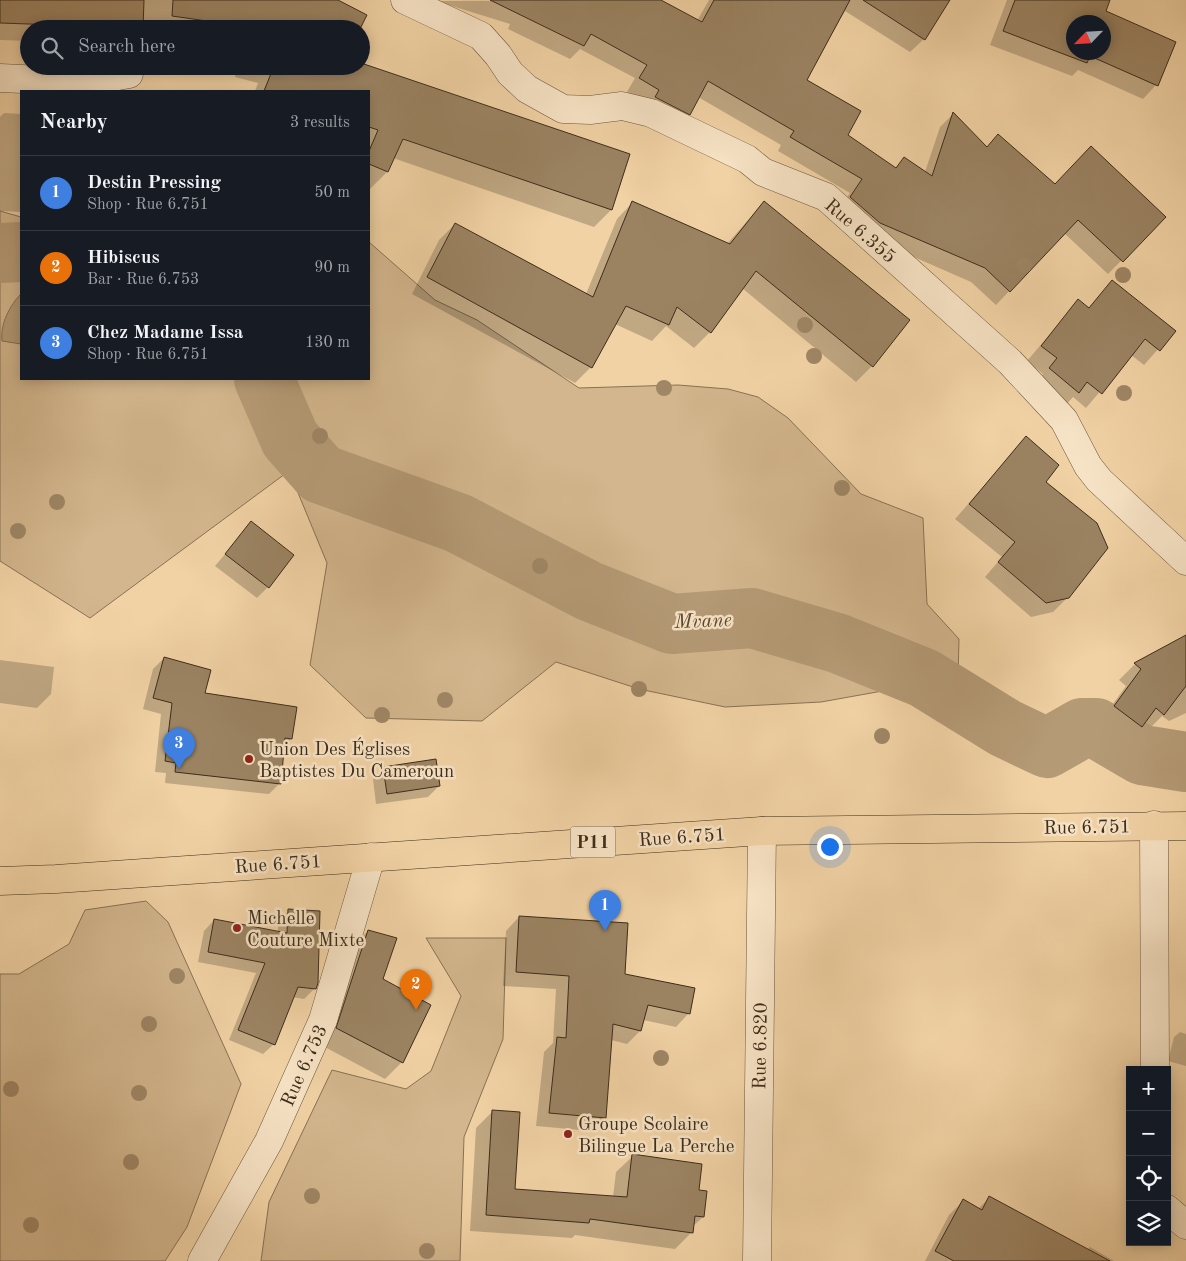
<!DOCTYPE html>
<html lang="en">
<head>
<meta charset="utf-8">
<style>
	:root { --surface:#171b24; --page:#242831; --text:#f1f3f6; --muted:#9ea1a6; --line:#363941; --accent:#2563eb }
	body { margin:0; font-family:"Old Standard TT",serif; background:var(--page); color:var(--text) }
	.controls { position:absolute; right:15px; bottom:15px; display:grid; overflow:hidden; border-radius:0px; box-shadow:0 2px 12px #0003 }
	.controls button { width:45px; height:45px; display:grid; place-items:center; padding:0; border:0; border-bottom:1px solid var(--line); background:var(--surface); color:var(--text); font:25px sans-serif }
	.compass { position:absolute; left:1066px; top:15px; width:45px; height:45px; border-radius:50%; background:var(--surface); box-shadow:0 2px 12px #0003; rotate:245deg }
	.you { position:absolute; left:829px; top:846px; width:18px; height:18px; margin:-12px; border:4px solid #fff; border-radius:50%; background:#1a73e8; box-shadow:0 0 0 8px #1a73e833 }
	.badge { display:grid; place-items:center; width:32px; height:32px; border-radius:50%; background:var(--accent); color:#fff; font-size:16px; font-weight:700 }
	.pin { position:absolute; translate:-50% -41px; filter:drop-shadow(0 1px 2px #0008) }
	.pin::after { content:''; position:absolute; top:26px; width:18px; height:15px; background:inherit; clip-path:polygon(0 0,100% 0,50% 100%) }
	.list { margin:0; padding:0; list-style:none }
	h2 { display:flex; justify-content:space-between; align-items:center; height:65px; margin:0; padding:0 20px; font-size:21px }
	h2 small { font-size:16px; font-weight:400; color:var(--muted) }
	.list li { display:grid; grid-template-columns:32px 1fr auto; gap:15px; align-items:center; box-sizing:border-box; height:75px; padding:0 20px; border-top:1px solid var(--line) }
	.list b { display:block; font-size:19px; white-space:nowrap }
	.list p { margin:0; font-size:16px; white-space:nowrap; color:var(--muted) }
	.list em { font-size:16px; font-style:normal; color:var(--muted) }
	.icon { flex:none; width:28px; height:28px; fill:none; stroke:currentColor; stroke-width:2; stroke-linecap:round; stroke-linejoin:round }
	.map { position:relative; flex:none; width:1186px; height:1261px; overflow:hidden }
	.search { position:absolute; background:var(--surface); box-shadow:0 2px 12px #0003; left:20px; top:20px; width:350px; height:55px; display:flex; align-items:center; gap:12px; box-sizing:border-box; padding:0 18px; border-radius:28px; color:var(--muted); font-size:19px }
	.panel { position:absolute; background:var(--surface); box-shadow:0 2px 12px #0003; left:20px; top:90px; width:350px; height:290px; border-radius:0px }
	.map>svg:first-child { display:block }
</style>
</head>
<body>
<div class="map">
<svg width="1186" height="1261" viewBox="0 0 1186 1261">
	<rect width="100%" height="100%" fill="#f1d2a4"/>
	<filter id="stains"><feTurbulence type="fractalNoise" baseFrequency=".004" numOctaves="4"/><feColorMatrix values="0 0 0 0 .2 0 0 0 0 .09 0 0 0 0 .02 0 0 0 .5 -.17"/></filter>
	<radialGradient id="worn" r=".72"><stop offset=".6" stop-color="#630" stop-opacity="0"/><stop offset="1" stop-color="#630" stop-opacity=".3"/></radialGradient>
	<!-- green -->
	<g fill="#d3b68d" stroke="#887254">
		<path d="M0,211L21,217V379H369V242L435,300L477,320L579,388L678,385L728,389L758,397L788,418L861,494L923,518L927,604L959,639L957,717L926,696L888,690L821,702L725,707L639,689L556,662L482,721L366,718L310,665L327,563L289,471L90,618L0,561Z"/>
		<path d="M146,901L168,922L241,1084L187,1227L165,1261H0V974H19L69,944L85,910Z"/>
		<path d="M426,938H506L503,1039L464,1137L460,1261H261L269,1202L332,1070L406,1089L431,1071L461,996Z"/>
	</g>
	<!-- water -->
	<path fill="#b49a75" stroke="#856e51" d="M21,294V344L2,341C0,324 10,305 21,294Z"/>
	<!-- shadow -->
	<g fill="#0003" fill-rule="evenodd">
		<path d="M0,0H336L358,29H29V41L0,40Z"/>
		<path d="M658,0L697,21L709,0H949L924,39L910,52L845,11L806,80L846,135L894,169L904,159L925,172L940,127L953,114L986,148L998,136L1055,185L1164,217L1108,274L1064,233L996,305L971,282L866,236L837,212L850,193L778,151L781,145L698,97L689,114L676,127L646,104L627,92L635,78L580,49L570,59L508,29L510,24L436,1Z"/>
		<path d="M1007,0H1109L1104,12L1156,85L1143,99L1078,70L1072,76L990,45ZM1074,22H1104V52H1074Z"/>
		<path d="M237,66H361L611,210L594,227L393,158L387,172L370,189L369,91H255L258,83L235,77Z"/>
		<path d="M4,113L21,114V212L0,211V117Z"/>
		<path d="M633,202L727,244L764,202L872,366L856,382L742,288L710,332L694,348L666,326L652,341L615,324L591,367L575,383L412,294L439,240L455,224L586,294L617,219Z"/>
		<path d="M1112,282L1174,331L1144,365L1131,355L1086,408L1073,397L1064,407L1035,384L1043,374L1027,361L1078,301L1088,308Z"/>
		<path d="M1026,438L1044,482L1068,597L1053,612L1031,617L985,577L1002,557L955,519Z"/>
		<path d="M251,523L268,587L257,598L215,566Z"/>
		<path d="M1186,637V713L1169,721L1162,716L1147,731L1141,726L1125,742L1099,723L1126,686L1119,680L1135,664Z"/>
		<path d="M164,658L203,694L291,739L283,747L280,783L269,794L165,783L166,773L155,772L161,714L143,709L153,669Z"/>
		<path d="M0,660L54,667L51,694L37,708L0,703Z"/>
		<path d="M384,768L439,786L428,797L376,804L373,779Z"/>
		<path d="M289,911L319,912L314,989L304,999L292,997L274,1044L263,1054L229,1040L256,973L198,962L204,931L214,920L278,933V921Z"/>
		<path d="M519,917L689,1013L676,1027L643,1020L640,1031L627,1044L611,1040L604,1118L591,1131L536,1126L544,1052L553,1043L556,989L503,986L506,931Z"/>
		<path d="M368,931L402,1062L385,1079L321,1045L352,947Z"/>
		<path d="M1180,1032L1186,1034V1066L1168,1061L1174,1037Z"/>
		<path d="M492,1112L514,1190L613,1197L616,1172L633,1156L697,1192L703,1217L692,1227L691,1233L675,1249L575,1235L572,1238L470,1231L476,1128Z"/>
		<path d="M989,1198L1087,1250L1090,1247L1114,1261H925L949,1215L963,1201L978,1209Z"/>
	</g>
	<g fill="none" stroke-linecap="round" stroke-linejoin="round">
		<!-- river -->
		<g stroke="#b49a75" stroke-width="60">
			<path d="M0,253L21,252"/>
			<path d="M264,379L290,439L321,474L458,523L589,591L672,624L752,618L837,643L924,678L1005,728L1047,748L1082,728H1096L1142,755L1186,762"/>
		</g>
	</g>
	<!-- building -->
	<g fill="#9b8362" stroke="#3e2d1a" fill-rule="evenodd">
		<path d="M0,0H144L143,28L0,23Z"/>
		<path d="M173,0H338L367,15L360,29H262L172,16Z"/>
		<path d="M490,0H661L702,22L714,0H850L807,80L861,111L848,135L896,168L904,157L932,176L953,112L987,147L998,134L1055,184L1091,146L1166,217L1123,262L1078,220L1010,292L985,268L880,223L850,197L862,179L790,137L794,131L708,81L690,115L655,97L659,90L639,78L647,65L591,34L584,46Z"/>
		<path d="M863,0H950L925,40Z"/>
		<path d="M1015,0H1110L1106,11L1176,42L1158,86L1090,56L1087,63L1003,31ZM1074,22H1104V52H1074Z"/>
		<path d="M361,63L630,154L612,210L403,139L388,172L369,164V151L378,130L369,127V91H264L274,66H361Z"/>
		<path d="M632,201L730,244L764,201L910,320L873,367L756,271L711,333L677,307L669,325L626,306L592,368L427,277L455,223L593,297Z"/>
		<path d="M1112,280L1176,331L1160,351L1145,339L1102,394L1087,382L1079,393L1049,368L1057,358L1041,346L1078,299L1089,308Z"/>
		<path d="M1026,436L1059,465L1046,482L1097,523L1108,548L1069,598L1046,603L998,562L1015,542L969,504Z"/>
		<path d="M251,521L294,555L269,588L225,554Z"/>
		<path d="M1186,635V686L1164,715L1156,708L1142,727L1114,706L1141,669L1134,663Z"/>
		<path d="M164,657L211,670L205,693L297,707L292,739L285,738L281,784L175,772L176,763L165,761L172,703L153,698Z"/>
		<path d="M436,759L440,786L387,794L383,767Z"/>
		<path d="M288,909L320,911L318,983L316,989L298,987L275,1045L238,1030L265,963L208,952L214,919L287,933Z"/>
		<path d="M519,916L628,923L625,974L695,988L690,1014L648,1005L641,1031L613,1024L606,1118L549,1113L557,1037L566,1038L569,976L516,972Z"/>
		<path d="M368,930L397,938L383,979L431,1005L403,1063L336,1028Z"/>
		<path d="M492,1110L520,1112L515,1189L627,1197L632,1154L702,1164L699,1190L707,1191L704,1217L695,1216L693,1233L590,1219L589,1223L486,1215Z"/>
		<path d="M989,1196L1110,1261H954L935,1251L963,1199L982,1210Z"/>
	</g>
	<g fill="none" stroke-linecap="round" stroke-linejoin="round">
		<defs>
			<g id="street">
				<path d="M405,0L481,36L498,55L510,73L527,89L563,109L590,110L622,106L651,113L747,159L763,172L826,197L1010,362L1064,420L1088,466L1099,480L1186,561"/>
				<path d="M0,78L85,82L129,74"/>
				<path d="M1154,825L1155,1070"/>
				<path d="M1167,1209L1186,1225"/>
				<path d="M202,1261L269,1141L323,1020L371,857"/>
				<path d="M757,1261L762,831"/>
			</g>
			<path id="primary" d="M0,881L56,879L762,831L1186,826"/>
		</defs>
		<!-- street casing -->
		<use href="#street" stroke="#6b563c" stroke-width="29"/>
		<!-- primary casing -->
		<use href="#primary" stroke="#3e2d1a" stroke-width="29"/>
		<!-- street -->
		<use href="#street" stroke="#f6e2c4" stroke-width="28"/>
		<!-- primary -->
		<use href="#primary" stroke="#f1d2a4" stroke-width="28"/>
	</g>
	<!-- trees -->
	<g fill="#9f8665">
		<circle cx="1024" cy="265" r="8"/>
		<circle cx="1123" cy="275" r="8"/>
		<circle cx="805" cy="325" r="8"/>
		<circle cx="814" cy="356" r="8"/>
		<circle cx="664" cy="388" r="8"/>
		<circle cx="1124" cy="393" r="8"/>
		<circle cx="320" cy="436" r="8"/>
		<circle cx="842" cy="488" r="8"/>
		<circle cx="57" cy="502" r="8"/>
		<circle cx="18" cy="531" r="8"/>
		<circle cx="540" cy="566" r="8"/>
		<circle cx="639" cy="689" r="8"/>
		<circle cx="445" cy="700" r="8"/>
		<circle cx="382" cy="715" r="8"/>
		<circle cx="882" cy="736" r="8"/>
		<circle cx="177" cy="976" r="8"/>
		<circle cx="149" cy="1024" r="8"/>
		<circle cx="661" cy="1058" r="8"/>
		<circle cx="11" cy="1089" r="8"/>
		<circle cx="139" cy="1093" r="8"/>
		<circle cx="131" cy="1162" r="8"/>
		<circle cx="312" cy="1196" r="8"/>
		<circle cx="31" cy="1225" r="8"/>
		<circle cx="427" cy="1251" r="8"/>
	</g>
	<!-- markers -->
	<g fill="#8f2418" stroke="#f6e2c4" stroke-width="2">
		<circle cx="249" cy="759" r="5"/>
		<circle cx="237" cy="928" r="5"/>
		<circle cx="568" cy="1134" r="5"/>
	</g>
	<g text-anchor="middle" stroke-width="5" stroke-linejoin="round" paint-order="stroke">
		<!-- shield labels -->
		<rect fill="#f6e2c4" stroke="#75634d" stroke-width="1" x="570.5" y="826.5" width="45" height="31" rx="4"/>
		<g font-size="18" font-weight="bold" fill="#3e2d1a">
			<text x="593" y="848">P11</text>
		</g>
		<!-- street labels -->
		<g font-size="19" fill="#3e2d1a" stroke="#f6e2c4">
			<text transform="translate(861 230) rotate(41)" y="7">Rue 6.355</text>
			<text transform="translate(1087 826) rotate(-1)" y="7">Rue 6.751</text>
			<text transform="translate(682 836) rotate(-4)" y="7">Rue 6.751</text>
			<text transform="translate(278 863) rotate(-4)" y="7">Rue 6.751</text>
			<text transform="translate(759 1046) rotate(-89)" y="7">Rue 6.820</text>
			<text transform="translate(303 1065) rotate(-66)" y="7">Rue 6.753</text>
		</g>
		<!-- poi labels -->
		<g font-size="19" fill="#3e2d1a" stroke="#f6e2c4" text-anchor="start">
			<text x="259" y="755">Union Des Églises<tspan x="259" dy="22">Baptistes Du Cameroun</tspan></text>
			<text x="247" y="924">Michelle<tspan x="247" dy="22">Couture Mixte</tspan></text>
			<text x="578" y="1130">Groupe Scolaire<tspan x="578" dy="22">Bilingue La Perche</tspan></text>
		</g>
		<!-- water labels -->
		<g font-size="20" font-style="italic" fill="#5c4831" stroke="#f6e2c4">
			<text transform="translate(703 620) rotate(-2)" y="7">Mvane</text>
		</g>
	</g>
	<rect width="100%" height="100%" filter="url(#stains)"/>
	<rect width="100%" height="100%" fill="url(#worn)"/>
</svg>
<div class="controls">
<button>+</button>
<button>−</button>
<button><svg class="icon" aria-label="locate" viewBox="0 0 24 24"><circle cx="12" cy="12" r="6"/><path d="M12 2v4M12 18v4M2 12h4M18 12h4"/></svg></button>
<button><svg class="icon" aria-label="layers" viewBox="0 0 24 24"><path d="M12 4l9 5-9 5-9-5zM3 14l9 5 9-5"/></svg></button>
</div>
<svg class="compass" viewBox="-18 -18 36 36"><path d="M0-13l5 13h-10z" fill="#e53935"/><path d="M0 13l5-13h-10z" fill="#9ea1a6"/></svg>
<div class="you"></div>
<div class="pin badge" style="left:605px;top:931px;background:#3f7fe0">1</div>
<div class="pin badge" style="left:416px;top:1010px;background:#e8710a">2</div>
<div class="pin badge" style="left:179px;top:769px;background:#3f7fe0">3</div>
<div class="search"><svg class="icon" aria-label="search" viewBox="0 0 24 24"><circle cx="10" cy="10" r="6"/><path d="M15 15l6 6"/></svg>Search here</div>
<section class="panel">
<h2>Nearby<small>3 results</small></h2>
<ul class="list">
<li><span class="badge" style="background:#3f7fe0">1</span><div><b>Destin Pressing</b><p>Shop · Rue 6.751</p></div><em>50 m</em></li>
<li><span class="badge" style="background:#e8710a">2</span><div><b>Hibiscus</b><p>Bar · Rue 6.753</p></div><em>90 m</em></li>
<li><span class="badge" style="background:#3f7fe0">3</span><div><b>Chez Madame Issa</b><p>Shop · Rue 6.751</p></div><em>130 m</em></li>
</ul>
</section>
</div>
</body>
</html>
